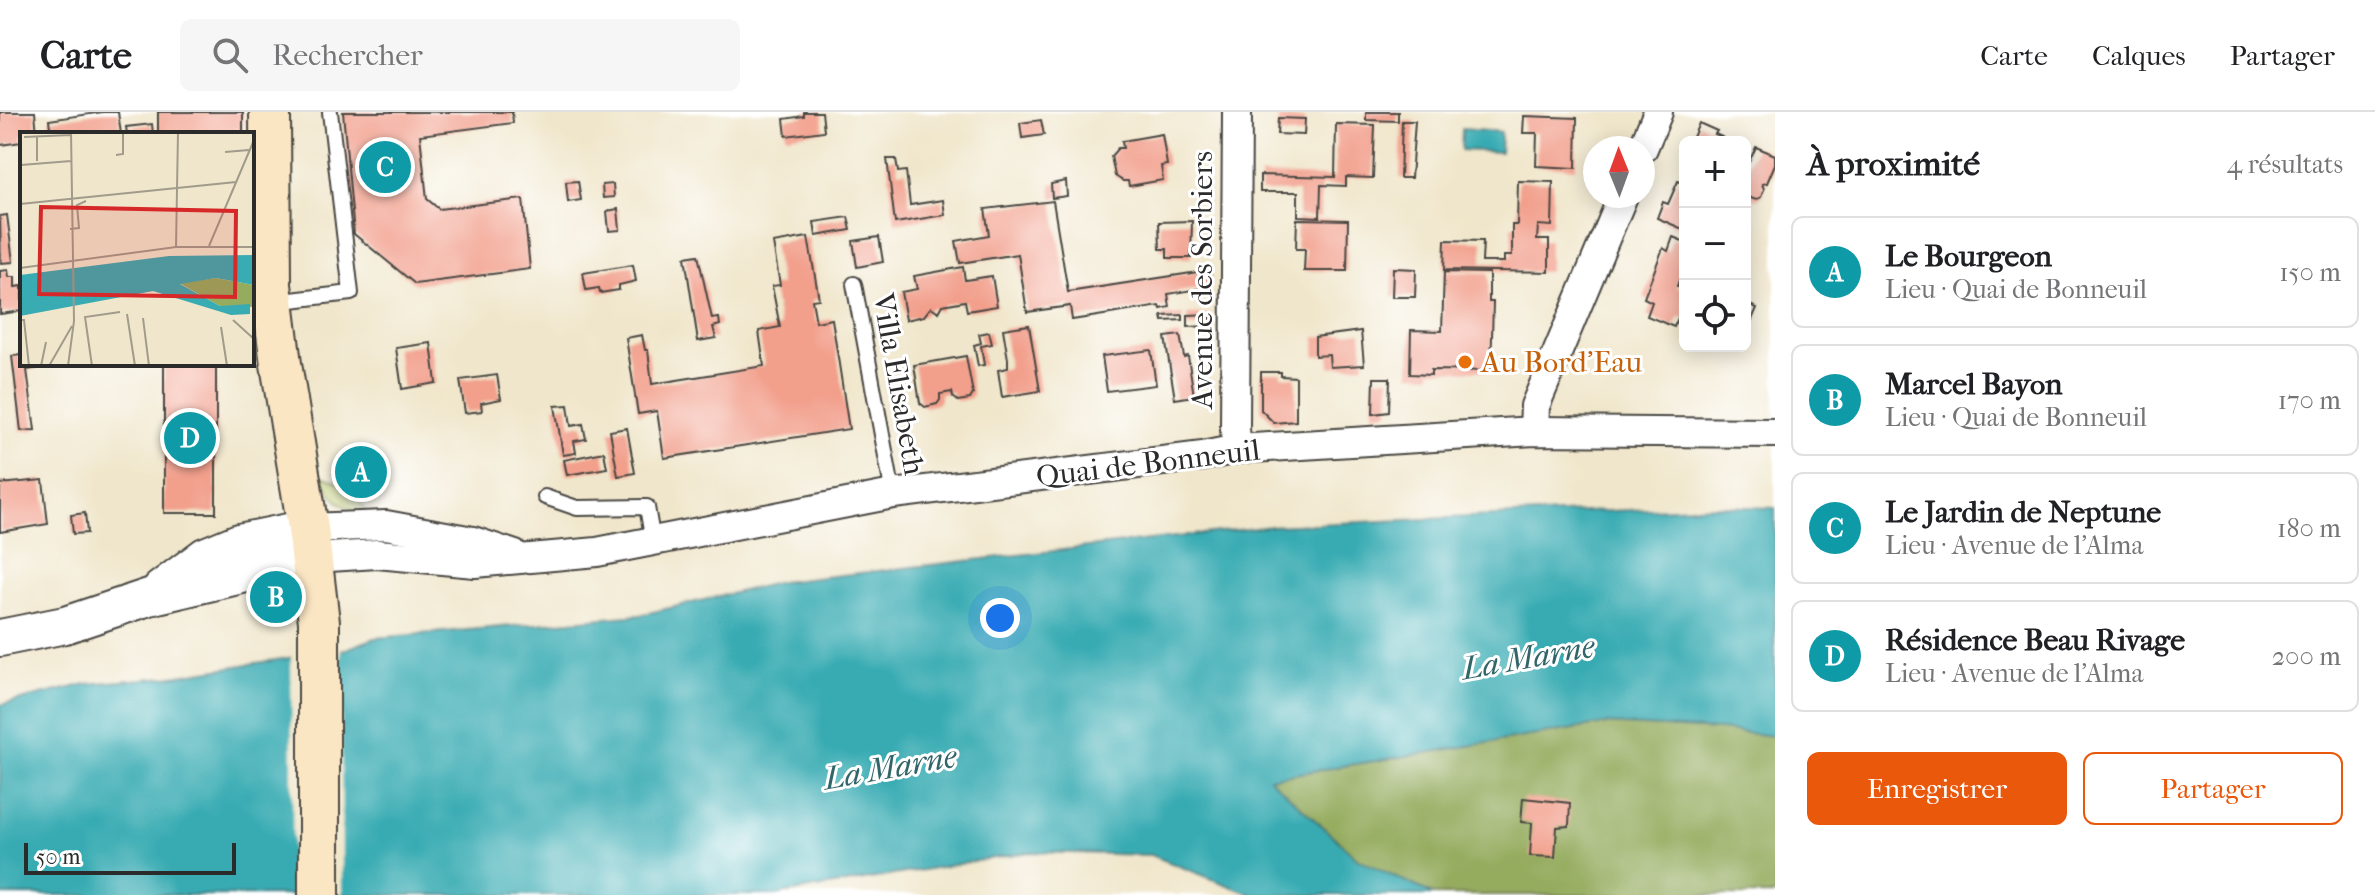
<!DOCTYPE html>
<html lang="fr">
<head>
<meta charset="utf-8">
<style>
	:root { --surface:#fff; --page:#f6f6f6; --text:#202124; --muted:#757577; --line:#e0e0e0; --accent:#ea580c }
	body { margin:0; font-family:"IM FELL French Canon",serif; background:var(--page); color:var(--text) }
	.controls { position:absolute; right:24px; top:24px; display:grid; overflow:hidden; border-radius:12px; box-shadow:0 4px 20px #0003 }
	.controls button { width:72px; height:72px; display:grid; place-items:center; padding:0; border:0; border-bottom:2px solid var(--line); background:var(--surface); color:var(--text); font:40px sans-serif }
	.compass { position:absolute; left:1583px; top:24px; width:72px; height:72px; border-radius:50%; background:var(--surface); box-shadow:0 4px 20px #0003; rotate:359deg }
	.scale { position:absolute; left:24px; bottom:20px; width:212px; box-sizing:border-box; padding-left:8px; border:4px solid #2b2b2b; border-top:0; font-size:22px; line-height:28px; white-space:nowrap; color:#2b2b2b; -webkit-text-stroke:6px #fff; paint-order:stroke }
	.you { position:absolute; left:1000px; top:506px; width:28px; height:28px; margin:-20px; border:6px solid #fff; border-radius:50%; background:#1a73e8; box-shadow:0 0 0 12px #1a73e833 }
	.badge { display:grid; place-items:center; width:52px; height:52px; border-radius:50%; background:var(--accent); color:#fff; font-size:26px; font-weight:700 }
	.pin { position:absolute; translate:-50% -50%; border:4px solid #fff; box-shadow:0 2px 8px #0006 }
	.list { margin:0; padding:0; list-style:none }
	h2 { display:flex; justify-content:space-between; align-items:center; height:104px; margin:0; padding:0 32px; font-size:34px }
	h2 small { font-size:26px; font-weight:400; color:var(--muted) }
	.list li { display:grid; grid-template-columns:52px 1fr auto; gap:24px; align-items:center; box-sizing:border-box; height:112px; margin:0 16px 16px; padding:0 16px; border:2px solid var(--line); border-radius:12px }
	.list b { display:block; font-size:30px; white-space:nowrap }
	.list p { margin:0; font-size:26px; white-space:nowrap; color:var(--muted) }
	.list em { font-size:26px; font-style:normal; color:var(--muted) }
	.actions { display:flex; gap:16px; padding:24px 32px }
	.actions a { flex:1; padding:18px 0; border:2px solid var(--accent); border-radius:12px; text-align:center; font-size:28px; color:var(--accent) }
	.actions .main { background:var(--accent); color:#fff }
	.icon { flex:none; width:44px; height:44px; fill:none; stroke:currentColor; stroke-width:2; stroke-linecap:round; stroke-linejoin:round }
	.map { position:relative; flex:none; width:1775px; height:783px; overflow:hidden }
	header { display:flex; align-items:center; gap:48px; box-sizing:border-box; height:112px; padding:0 40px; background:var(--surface); border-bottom:2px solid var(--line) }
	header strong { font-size:38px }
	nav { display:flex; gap:44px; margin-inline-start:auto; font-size:28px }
	.search { width:560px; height:72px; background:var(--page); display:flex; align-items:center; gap:20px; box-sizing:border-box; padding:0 28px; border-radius:12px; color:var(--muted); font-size:30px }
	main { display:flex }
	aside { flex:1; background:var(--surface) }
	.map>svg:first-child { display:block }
</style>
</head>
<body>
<header>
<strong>Carte</strong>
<div class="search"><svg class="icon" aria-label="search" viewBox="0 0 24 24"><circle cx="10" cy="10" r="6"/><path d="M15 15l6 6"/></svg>Rechercher</div>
<nav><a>Carte</a><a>Calques</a><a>Partager</a></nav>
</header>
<main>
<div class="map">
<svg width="1775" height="783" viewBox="0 0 1775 783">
	<rect width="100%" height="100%" fill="#fff"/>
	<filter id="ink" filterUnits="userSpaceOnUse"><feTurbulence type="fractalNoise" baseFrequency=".0125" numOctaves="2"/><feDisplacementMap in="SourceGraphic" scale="16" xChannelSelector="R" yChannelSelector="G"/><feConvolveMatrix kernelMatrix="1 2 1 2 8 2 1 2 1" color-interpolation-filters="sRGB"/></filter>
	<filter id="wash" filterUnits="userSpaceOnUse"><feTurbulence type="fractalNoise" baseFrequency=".006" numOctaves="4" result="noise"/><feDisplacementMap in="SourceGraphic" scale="32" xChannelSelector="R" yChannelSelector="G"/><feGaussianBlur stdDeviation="1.8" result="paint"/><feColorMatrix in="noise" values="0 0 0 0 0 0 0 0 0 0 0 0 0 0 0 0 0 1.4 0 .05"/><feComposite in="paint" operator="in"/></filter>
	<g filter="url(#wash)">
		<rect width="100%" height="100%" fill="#f0e6cb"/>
		<!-- green -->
		<path fill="#bcc86a" stroke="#747a4a" stroke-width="2" d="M322,364C343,371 358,380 366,401C343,397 329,386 322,364Z"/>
		<!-- forest -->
		<path fill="#95ac5e" stroke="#606c44" stroke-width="2" d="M1605,612L1720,618L1775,624V783H1434L1358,747L1268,666Z"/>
		<!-- water -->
		<g fill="#39abb2" stroke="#326b6e" stroke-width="2">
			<path d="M1462,17L1501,20L1500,40L1461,38Z"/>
			<path d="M1717,394L1775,396V624L1720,618L1605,612L1269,666L1358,747L1434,783H1253L1151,743L1030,740L775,783H0V593L86,572L166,565L346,537L375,526L640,503L780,470L1272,414Z"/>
		</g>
		<!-- pier -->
		<path fill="#f0e6cb" d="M341,534L342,783H293L291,542Z"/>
		<g id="blocks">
			<!-- building -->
			<g fill="#f29f8b">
				<path d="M0,0H35L37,22H22V30L0,33Z"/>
				<path d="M103,0H118L121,22H51L49,8Z"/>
				<rect x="158" y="0" width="85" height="22"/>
				<path d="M343,0H512L513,11L420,23L427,87L439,97L523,87L530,157L415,172L354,122Z"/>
				<path d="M804,0H822L824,19L786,24L784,7L804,4Z"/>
				<path d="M1366,0H1398V9L1366,8Z"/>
				<path d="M1524,4L1577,6L1576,56L1536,54L1537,21H1523Z"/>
				<path d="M1278,6L1305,7L1304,23L1277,22Z"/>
				<path d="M1041,8L1044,23L1022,26L1020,11Z"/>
				<path d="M1402,9H1415L1411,66H1400Z"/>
				<path d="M1699,11L1717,19L1715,22L1722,25L1720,30H1691Z"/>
				<path d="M152,12L153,22H127L126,15Z"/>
				<path d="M1336,12L1375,13L1373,66L1346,65V74L1321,73L1320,105L1298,104V80H1260V63L1335,65Z"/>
				<path d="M1162,22L1167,53L1161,54L1163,68L1129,74L1128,69H1123L1115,64L1111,44L1118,36H1123L1122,29Z"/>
				<path d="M1756,35L1775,43V52L1767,71L1762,72L1764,77L1761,85L1756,88L1745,84V53L1747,54Z"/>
				<path d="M887,47H896L898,60L906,59L910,93L943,88L945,103L895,111Z"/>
				<path d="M578,69L581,88L568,90L566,70Z"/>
				<path d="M1066,69L1067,84L1052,86L1051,72Z"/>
				<path d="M1518,69L1553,70L1552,114L1538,113L1537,128H1549V160L1444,158L1445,128L1483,129L1482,150H1504V144H1512V113H1517Z"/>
				<path d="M1678,69L1685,72V118L1657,106L1663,90L1668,92Z"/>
				<path d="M613,72L614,85L603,86L602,73Z"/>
				<path d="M1053,89L1068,180L1211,158V175L1168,182L1170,195L1161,197L1160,194L1072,208L1070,194L1027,200L1018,142L960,151L956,129L989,123L985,97Z"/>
				<path d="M618,97L620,118L609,119L607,99Z"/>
				<path d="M7,103L13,150L1,151L0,104Z"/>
				<path d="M848,105L851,118L816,124L814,110Z"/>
				<path d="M1297,107L1348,108L1347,159H1304L1305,137H1296Z"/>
				<path d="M1192,109L1191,146H1167V137H1160L1159,110Z"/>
				<path d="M808,125L819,187L812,188L816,210L832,207L849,317L664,346L657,299L638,302L626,226L642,223L645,238H648L652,272L764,254L759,219L780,215L772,174L780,173L773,131Z"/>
				<path d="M879,125L883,150L857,155L853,129Z"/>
				<path d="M1673,125L1685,130V153L1677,174L1685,178V207L1679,204L1674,215L1647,204L1652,190L1644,186L1663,136L1668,139Z"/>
				<path d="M698,143L712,207L719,206L720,213L713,215L716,226L698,229L685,145Z"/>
				<path d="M633,153L636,169L619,173V178L600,181L599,176L586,178L583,161Z"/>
				<path d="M963,155L965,168L992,164L997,194L967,199L965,189L943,193L939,200L931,195L924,204L906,208L901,180L917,177L914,164Z"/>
				<path d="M1393,156L1416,157L1415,185H1392Z"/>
				<path d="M8,158L9,165H15V175L22,174V199L0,202V159Z"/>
				<path d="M1444,160L1489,161V190H1493L1491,259L1431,258V263L1410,262L1411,218L1442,219Z"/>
				<path d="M1745,191L1757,196L1745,224Z"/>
				<path d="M1211,202V214L1188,215V203Z"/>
				<path d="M1183,203V208L1163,209L1162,204Z"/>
				<path d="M1029,213L1040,279L1002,285L998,258L1008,256V247L1003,217Z"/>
				<path d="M1361,219L1364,253L1330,255L1329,243L1315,244V225Z"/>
				<path d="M989,220L992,232L981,234L984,253L978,254L974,233L981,231L979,222Z"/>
				<path d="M1180,223L1184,245L1188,244L1194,284L1175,287L1165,225Z"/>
				<path d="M431,231L436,271L402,277L396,236Z"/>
				<path d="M1151,238L1156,273L1107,279L1102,244Z"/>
				<path d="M22,243V252L51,254L27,258L35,318L21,319L12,244Z"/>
				<path d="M966,244L973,282L970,287L958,289L953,285L952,280L940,282V288L937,292L925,295L920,291L914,253Z"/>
				<rect x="164" y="252" width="52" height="149"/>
				<path d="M1261,260H1281V264L1296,265V309L1274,311L1261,298Z"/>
				<path d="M497,263L501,287L481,291L482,299L465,301L460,268Z"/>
				<path d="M1374,266H1390L1389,300L1373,302Z"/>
				<path d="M568,293L571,314L583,312L586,327L574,329L576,341L563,343L555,294Z"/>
				<path d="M627,316L635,361L618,364L610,319Z"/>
				<path d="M604,340L607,356L567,363L564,348Z"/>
				<path d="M43,368L48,412L0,420V372Z"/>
				<path d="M85,401L87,421L73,422L71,403Z"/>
				<path d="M1523,686L1570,691L1569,714L1557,715L1555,745L1530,744L1532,711L1521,710Z"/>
			</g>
		</g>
	</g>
	<g filter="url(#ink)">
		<use href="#blocks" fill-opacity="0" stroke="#494743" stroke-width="2"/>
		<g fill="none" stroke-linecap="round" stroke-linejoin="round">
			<defs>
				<g id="service">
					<path d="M854,172L893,382"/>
					<path d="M274,190L351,181L330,0"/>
					<path d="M545,385L577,396L647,395L653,430"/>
				</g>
				<g id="minor">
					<path d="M1237,0L1235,317L1237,337"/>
					<path d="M1643,36L1658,0"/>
					<path d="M1534,319L1535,294L1623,84"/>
					<path d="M308,416L386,413L473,429L515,443"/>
					<path d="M313,446L377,442L475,451L597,440L893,382L1203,344L1237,337L1534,319L1775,321"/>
				</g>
				<g id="tertiary">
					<path d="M161,477L205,444L239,430L308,416"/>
					<path d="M0,526L65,513L149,485L313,446"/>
				</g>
				<path id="secondary" d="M270,0L271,173L281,252L308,416L319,510V783"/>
			</defs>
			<!-- service casing -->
			<use href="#service" stroke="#494743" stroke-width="18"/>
			<!-- minor casing -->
			<use href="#minor" stroke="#494743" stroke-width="32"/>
			<!-- tertiary casing -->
			<use href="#tertiary" stroke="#494743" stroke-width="40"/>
			<!-- secondary casing -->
			<use href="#secondary" stroke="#494743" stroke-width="44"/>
			<!-- service -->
			<use href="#service" stroke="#fff" stroke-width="14"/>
			<!-- minor -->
			<use href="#minor" stroke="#fff" stroke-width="28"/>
			<!-- tertiary -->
			<use href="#tertiary" stroke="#fff" stroke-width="36"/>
			<!-- secondary -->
			<use href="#secondary" stroke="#fbe6c4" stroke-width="40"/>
		</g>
	</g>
	<!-- markers -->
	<circle fill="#e8710a" stroke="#fff" stroke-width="3" cx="1465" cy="250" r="8"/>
	<g text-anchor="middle" stroke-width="6" stroke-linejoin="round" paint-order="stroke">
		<!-- street labels -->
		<g font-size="30" fill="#2b2b2b" stroke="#fff">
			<text transform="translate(1202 168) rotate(-90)" y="10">Avenue des Sorbiers</text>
			<text transform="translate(899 272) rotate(80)" y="10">Villa Elisabeth</text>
			<text transform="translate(1148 351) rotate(-7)" y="10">Quai de Bonneuil</text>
		</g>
		<!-- food labels -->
		<g font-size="30" fill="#c56008" stroke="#fff" text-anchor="start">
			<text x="1481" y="260">Au Bord'Eau</text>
		</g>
		<!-- water labels -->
		<g font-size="32" font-style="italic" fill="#316568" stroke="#fff">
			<text transform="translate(1528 545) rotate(-10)" y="11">La Marne</text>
			<text transform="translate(890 655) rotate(-10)" y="11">La Marne</text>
		</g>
	</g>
	<!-- overview -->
	<g transform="translate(20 20)">
		<rect width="234" height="234" fill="#f0e6cb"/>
		<path d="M196,146L234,153V175L200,174L159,151Z" fill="#95ac5e"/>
		<path d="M234,123V153L196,146L160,152L200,174L230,172V182L211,183L133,159L0,184V143L149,124Z" fill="#39abb2"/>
		<path fill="none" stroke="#a19b8b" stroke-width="2" d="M17,4V29M4,5L51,3M205,20L229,18M96,23L103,22V0M1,33L51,29M0,72L216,50M50,97L59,96L57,73L66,69M189,114L234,8M156,115L158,0M0,136L156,115H234M107,182L115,234M123,186L129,234M0,188H4L9,234M213,188L234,207M201,195L207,234M21,234L26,210M29,234L52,194M48,234L54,189L51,0M72,234L65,185L100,180"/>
		<path fill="#d62828" fill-opacity="0.15" stroke="#d62828" stroke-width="4" d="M21,75L216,79L215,165L19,162Z"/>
		<rect width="234" height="234" fill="none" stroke="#2b2b2b" stroke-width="4"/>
	</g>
</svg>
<div class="controls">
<button>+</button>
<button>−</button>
<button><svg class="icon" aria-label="locate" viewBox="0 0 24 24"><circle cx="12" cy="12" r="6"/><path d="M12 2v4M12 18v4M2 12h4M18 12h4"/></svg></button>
</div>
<svg class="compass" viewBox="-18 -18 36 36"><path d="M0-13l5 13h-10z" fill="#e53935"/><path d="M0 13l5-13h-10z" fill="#757577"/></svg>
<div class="scale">50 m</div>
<div class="you"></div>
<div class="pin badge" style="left:361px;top:360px;background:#0f9aa8">A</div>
<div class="pin badge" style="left:276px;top:485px;background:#0f9aa8">B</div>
<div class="pin badge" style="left:385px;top:55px;background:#0f9aa8">C</div>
<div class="pin badge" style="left:190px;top:326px;background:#0f9aa8">D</div>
</div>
<aside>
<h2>À proximité<small>4 résultats</small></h2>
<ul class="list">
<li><span class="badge" style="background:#0f9aa8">A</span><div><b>Le Bourgeon</b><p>Lieu · Quai de Bonneuil</p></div><em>150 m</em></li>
<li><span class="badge" style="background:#0f9aa8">B</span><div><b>Marcel Bayon</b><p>Lieu · Quai de Bonneuil</p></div><em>170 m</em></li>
<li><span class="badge" style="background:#0f9aa8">C</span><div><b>Le Jardin de Neptune</b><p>Lieu · Avenue de l'Alma</p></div><em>180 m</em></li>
<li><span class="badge" style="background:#0f9aa8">D</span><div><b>Résidence Beau Rivage</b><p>Lieu · Avenue de l'Alma</p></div><em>200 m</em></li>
</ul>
<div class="actions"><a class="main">Enregistrer</a><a>Partager</a></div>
</aside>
</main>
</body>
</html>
